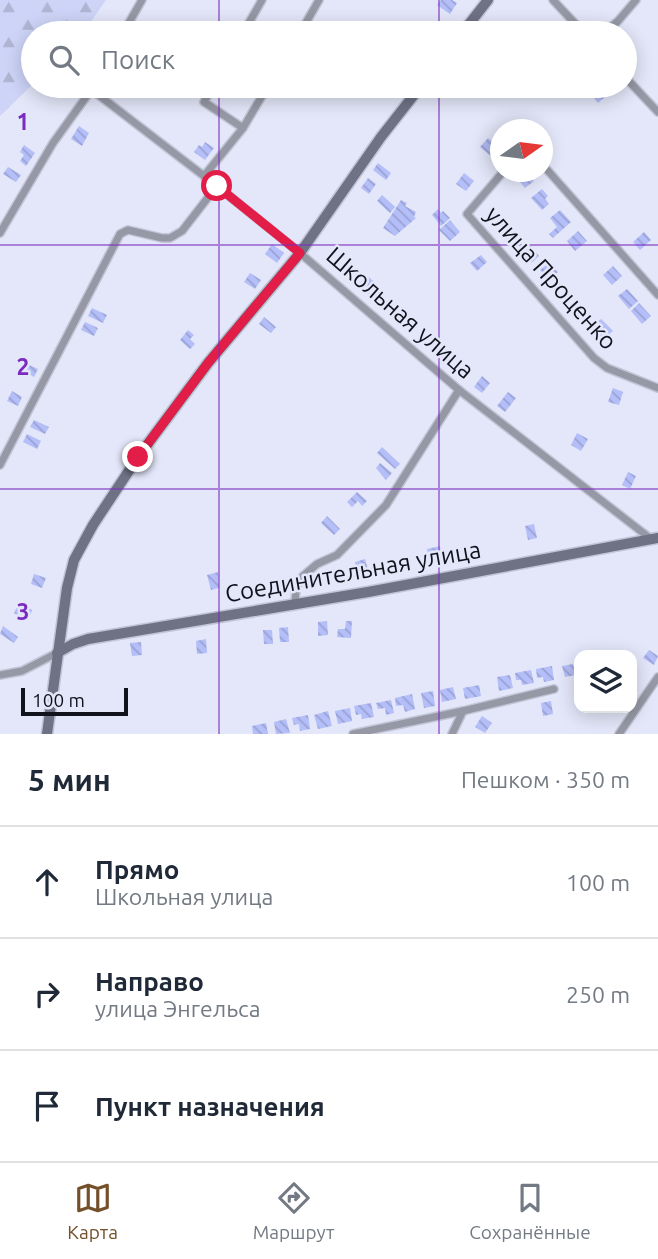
<!DOCTYPE html>
<html lang="ru">
<head>
<meta charset="utf-8">
<style>
	:root { --surface:#fff; --page:#f2f2f3; --text:#1f2937; --muted:#747a83; --line:#e0e1e3; --accent:#735029 }
	body { margin:0; font-family:Ubuntu,sans-serif; background:var(--page); color:var(--text) }
	.controls { position:absolute; right:21px; bottom:21px; display:grid; overflow:hidden; border-radius:14px; box-shadow:0 4px 18px #0003 }
	.controls button { width:63px; height:63px; display:grid; place-items:center; padding:0; border:0; border-bottom:2px solid var(--line); background:var(--surface); color:var(--text); font:35px sans-serif }
	.compass { position:absolute; left:490px; top:119px; width:63px; height:63px; border-radius:50%; background:var(--surface); box-shadow:0 4px 18px #0003; rotate:76deg }
	.scale { position:absolute; left:21px; bottom:18px; width:107px; box-sizing:border-box; padding-left:7px; border:4px solid #10121c; border-top:0; font-size:19px; line-height:24px; white-space:nowrap; color:#10121c; -webkit-text-stroke:5px #e3e7f9; paint-order:stroke }
	.stop { position:absolute; width:21px; height:21px; margin:-16px; border:5px solid #e11d48; border-radius:50%; background:#fff }
	.stop.end { background:#e11d48; border-color:#fff; box-shadow:0 2px 7px #0008 }
	.list { margin:0; padding:0; list-style:none }
	h2 { display:flex; justify-content:space-between; align-items:center; height:91px; margin:0; padding:0 28px; font-size:30px }
	h2 small { font-size:23px; font-weight:400; color:var(--muted) }
	.list li { display:grid; grid-template-columns:46px 1fr auto; gap:21px; align-items:center; box-sizing:border-box; height:112px; padding:0 28px; border-top:2px solid var(--line) }
	.list b { display:block; font-size:26px; white-space:nowrap }
	.list p { margin:0; font-size:23px; white-space:nowrap; color:var(--muted) }
	.list em { font-size:23px; font-style:normal; color:var(--muted) }
	.icon { flex:none; width:38px; height:38px; fill:none; stroke:currentColor; stroke-width:2; stroke-linecap:round; stroke-linejoin:round }
	.map { position:relative; flex:none; width:658px; height:734px; overflow:hidden }
	.search { position:absolute; background:var(--surface); box-shadow:0 4px 18px #0003; left:21px; right:21px; top:21px; height:77px; display:flex; align-items:center; gap:18px; box-sizing:border-box; padding:0 24px; border-radius:38px; color:var(--muted); font-size:26px }
	.sheet { height:427px; background:var(--surface) }
	nav { display:flex; justify-content:space-around; align-items:center; box-sizing:border-box; height:98px; border-top:2px solid var(--line); background:var(--surface); font-size:19px; color:var(--muted) }
	nav a { display:grid; justify-items:center; gap:4px }
	nav .on { color:var(--accent) }
	.map>svg:first-child { display:block }
</style>
</head>
<body>
<div class="map">
<svg width="658" height="734" viewBox="0 0 658 734">
	<defs>
		<pattern id="forest-firs" width="22" height="20" patternUnits="userSpaceOnUse" patternTransform="scale(1.75)"><rect width="22" height="20" fill="#cdd4f7"/><path d="M5 1l3.5 6h-7zM16 11l3.5 6h-7z" fill="#afb5d3"/></pattern>
		<pattern id="building-back-hatch" width="6" height="6" patternUnits="userSpaceOnUse" patternTransform="scale(1.75)"><rect width="6" height="6" fill="#b4bef8"/><path d="M-1 5l2 2M0 0l6 6M5-1l2 2" fill="none" stroke="#9aa2d4"/></pattern>
	</defs>
	<rect width="100%" height="100%" fill="#e3e7f9"/>
	<!-- forest -->
	<path fill="url(#forest-firs)" d="M0,0H106L83,33H33V84L0,116Z"/>
	<!-- building -->
	<g fill="url(#building-back-hatch)">
		<path d="M441,0H452L457,3L450,14L437,5Z"/>
		<path d="M606,86L613,90L598,103L593,97Z"/>
		<path d="M79,126L89,133L82,146L71,139Z"/>
		<path d="M488,138L500,148L492,157L480,147Z"/>
		<path d="M205,142L214,148L205,160L194,152L199,145L202,147Z"/>
		<path d="M24,145L35,153L26,166L20,161L24,155L20,152Z"/>
		<path d="M378,163L391,173L386,180L373,170Z"/>
		<path d="M8,167L21,175L16,182L3,174Z"/>
		<path d="M523,172L534,181L525,188L516,177Z"/>
		<path d="M464,173L474,181L466,191L456,184Z"/>
		<path d="M368,178L376,184L369,194L361,188Z"/>
		<path d="M542,189L548,196L545,199L549,204L542,210L531,198Z"/>
		<path d="M382,195L395,207L390,213L377,201Z"/>
		<path d="M401,200L407,203L405,206L416,212L414,217L416,218L395,236L383,228Z"/>
		<path d="M438,209L441,213L443,211L450,218L441,226L432,215Z"/>
		<path d="M560,210L571,222L553,238L549,234L557,227L550,218Z"/>
		<path d="M450,220L460,232L450,241L439,230Z"/>
		<path d="M578,231L587,241L575,251L567,241Z"/>
		<path d="M644,232L651,240L640,250L633,242Z"/>
		<path d="M272,244L284,253L277,263L265,254Z"/>
		<path d="M530,245L539,256L531,263L522,252Z"/>
		<path d="M481,255L487,262L477,271L470,263Z"/>
		<path d="M549,263L558,272L549,280L540,270Z"/>
		<path d="M613,266L622,276L612,285L603,275Z"/>
		<path d="M250,273L261,280L255,289L244,282Z"/>
		<path d="M366,275L379,286L371,296L358,286Z"/>
		<path d="M627,289L638,301L629,309L618,296Z"/>
		<path d="M639,303L651,316L642,324L631,311Z"/>
		<path d="M92,308L107,315L103,323L88,316Z"/>
		<path d="M264,317L276,327L271,333L259,324Z"/>
		<path d="M601,319L613,331L600,341L591,326Z"/>
		<path d="M85,322L98,328L94,336L81,330Z"/>
		<path d="M188,330L194,335L190,339L195,344L190,349L180,340Z"/>
		<path d="M450,349L458,356L450,365L442,358Z"/>
		<path d="M23,362L38,369L34,377L20,369Z"/>
		<path d="M482,376L490,383L482,393L474,387Z"/>
		<path d="M613,388L623,392L619,405L608,402Z"/>
		<path d="M12,391L22,397L18,406L7,401Z"/>
		<path d="M508,392L516,398L505,412L497,406Z"/>
		<path d="M34,420L49,427L45,434L30,427Z"/>
		<path d="M577,433L588,439L581,451L571,445Z"/>
		<path d="M27,434L41,441L37,449L23,442Z"/>
		<path d="M382,447L400,464L395,469L377,453Z"/>
		<path d="M380,463L392,473L386,480L376,468Z"/>
		<path d="M628,472L636,476L630,489L622,485Z"/>
		<path d="M357,492L367,501L362,506L358,501L352,507L347,502Z"/>
		<path d="M327,516L340,529L334,535L321,523Z"/>
		<path d="M534,524L537,538L528,540L525,526Z"/>
		<path d="M440,546L442,559L429,561L427,549Z"/>
		<path d="M365,559L369,573L358,576L355,562Z"/>
		<path d="M218,572L219,588L211,590L207,575Z"/>
		<path d="M34,574L46,578L42,588L31,584Z"/>
		<path d="M19,603L32,610L30,616L23,612L20,617L14,613Z"/>
		<path d="M327,621L328,635L318,636V622Z"/>
		<path d="M346,621H352L351,638L337,637L338,629H345Z"/>
		<path d="M3,626L18,637L14,643L0,634Z"/>
		<path d="M288,627L289,642H280L279,628Z"/>
		<path d="M263,630H272L273,644H264Z"/>
		<path d="M206,639L207,653L197,654L196,641Z"/>
		<path d="M141,642L142,655L132,656L130,643Z"/>
		<path d="M649,650L658,656L654,665L643,658Z"/>
		<path d="M573,664L576,675L565,677L562,666Z"/>
		<path d="M552,666L554,680L544,682L543,677L537,678L536,669Z"/>
		<path d="M531,670L534,683L522,685L521,680H516L515,673Z"/>
		<path d="M510,675L513,688L499,691L497,677Z"/>
		<path d="M479,685L481,696L465,699L463,688Z"/>
		<path d="M453,687L456,699L442,702L440,690Z"/>
		<path d="M433,691L435,706L424,708L421,693Z"/>
		<path d="M412,694L415,709L405,712L403,705L396,706L395,698Z"/>
		<path d="M391,700L394,713L386,715L385,708L378,709L376,703Z"/>
		<path d="M551,701L553,714L543,716L541,703Z"/>
		<path d="M371,703L374,717L362,719L361,714L356,715L354,706Z"/>
		<path d="M350,708L352,721L338,724L335,711Z"/>
		<path d="M328,711L332,726L318,729L314,715Z"/>
		<path d="M308,715L310,729L300,731L299,724L294,725L292,718Z"/>
		<path d="M482,716L492,723L485,733L475,727Z"/>
		<path d="M286,719L290,733L276,734L274,722Z"/>
		<path d="M266,723L268,734H253L252,726Z"/>
	</g>
	<g fill="none" stroke-linecap="round" stroke-linejoin="round">
		<defs>
			<g id="street">
				<path d="M553,0L584,33"/>
				<path d="M123,33L142,0"/>
				<path d="M243,33L262,0"/>
				<path d="M300,33L319,0"/>
				<path d="M604,33L618,21L636,0"/>
				<path d="M625,77L658,112"/>
				<path d="M213,86L204,102L243,128"/>
				<path d="M92,90L217,186L300,253L459,390L651,539"/>
				<path d="M542,164L658,295"/>
				<path d="M503,172L467,214L594,358L607,368L658,388"/>
				<path d="M204,176L243,128L268,86"/>
				<path d="M0,233L53,143L94,86"/>
				<path d="M0,465L120,234L128,230L162,238H170L182,231L217,186"/>
				<path d="M295,604L296,588L303,576L317,564L337,555L386,505L459,390"/>
				<path d="M0,675L22,671L57,653"/>
				<path d="M353,734L463,711L554,689"/>
				<path d="M452,734L463,711"/>
				<path d="M619,734L658,677"/>
			</g>
			<g id="secondary">
				<path d="M462,33L488,0"/>
				<path d="M57,653L73,644L88,639L368,592L658,538"/>
				<path d="M47,734L67,588L74,560L93,525L138,457L208,363L300,253L381,137L421,86"/>
			</g>
		</defs>
		<!-- street casing -->
		<use href="#street" stroke="#c1c5d6" stroke-width="10"/>
		<!-- secondary casing -->
		<use href="#secondary" stroke="#c1c5d6" stroke-width="13"/>
		<!-- street -->
		<use href="#street" stroke="#9698a5" stroke-width="7"/>
		<!-- secondary -->
		<use href="#secondary" stroke="#6f7285" stroke-width="10"/>
	</g>
	<g fill="none" stroke-linecap="round" stroke-linejoin="round">
		<!-- route -->
		<path stroke="#e11d48" stroke-width="9" d="M138,457L208,363L300,253L217,186"/>
	</g>
	<!-- grid -->
	<path fill="none" stroke="#7b2cbf" stroke-width="2" stroke-opacity="0.55" d="M219,0V33M439,0V33M219,86V734M439,86V734M0,245H658M0,489H658"/>
	<g text-anchor="middle" stroke-width="5" stroke-linejoin="round" paint-order="stroke">
		<!-- street labels -->
		<g font-size="24" fill="#10121c" stroke="#e3e7f9">
			<text transform="translate(551 278) rotate(48)" y="8">улица Проценко</text>
			<text transform="translate(400 313) rotate(41)" y="8">Школьная улица</text>
			<text transform="translate(353 572) rotate(-10)" y="8">Соединительная улица</text>
		</g>
	</g>
	<g font-size="23" text-anchor="middle" font-weight="bold" fill="#7b2cbf" stroke="#e3e7f9" stroke-width="5" stroke-linejoin="round" paint-order="stroke">
		<text x="23" y="130">1</text>
		<text x="23" y="375">2</text>
		<text x="23" y="620">3</text>
	</g>
</svg>
<div class="controls">
<button><svg class="icon" aria-label="layers" viewBox="0 0 24 24"><path d="M12 4l9 5-9 5-9-5zM3 14l9 5 9-5"/></svg></button>
</div>
<svg class="compass" viewBox="-18 -18 36 36"><path d="M0-13l5 13h-10z" fill="#e53935"/><path d="M0 13l5-13h-10z" fill="#747a83"/></svg>
<div class="scale">100 m</div>
<div class="stop" style="left:217px;top:186px"></div>
<div class="stop end" style="left:138px;top:457px"></div>
<div class="search"><svg class="icon" aria-label="search" viewBox="0 0 24 24"><circle cx="10" cy="10" r="6"/><path d="M15 15l6 6"/></svg>Поиск</div>
</div>
<section class="sheet">
<h2>5 мин<small>Пешком · 350 m</small></h2>
<ul class="list">
<li><svg class="icon" aria-label="ahead" viewBox="0 0 24 24"><path d="M12 20V5M6 11l6-6 6 6"/></svg><div><b>Прямо</b><p>Школьная улица</p></div><em>100 m</em></li>
<li><svg class="icon" aria-label="right" viewBox="0 0 24 24"><path d="M7 20v-9h11M14 6l5 5-5 5"/></svg><div><b>Направо</b><p>улица Энгельса</p></div><em>250 m</em></li>
<li><svg class="icon" aria-label="arrive" viewBox="0 0 24 24"><path d="M6 21V4h12l-3 4 3 4H6"/></svg><div><b>Пункт назначения</b></div></li>
</ul>
</section>
<nav>
<a class="on"><svg class="icon" aria-label="map" viewBox="0 0 24 24"><path d="M3 6l6-2 6 2 6-2v14l-6 2-6-2-6 2zM9 4v14M15 6v14"/></svg>Карта</a>
<a><svg class="icon" aria-label="directions" viewBox="0 0 24 24"><path d="M12 3l9 9-9 9-9-9zM9 14v-3h6M13 9l2 2-2 2"/></svg>Маршрут</a>
<a><svg class="icon" aria-label="saved" viewBox="0 0 24 24"><path d="M7 4h10v16l-5-4-5 4z"/></svg>Сохранённые</a>
</nav>
</body>
</html>
